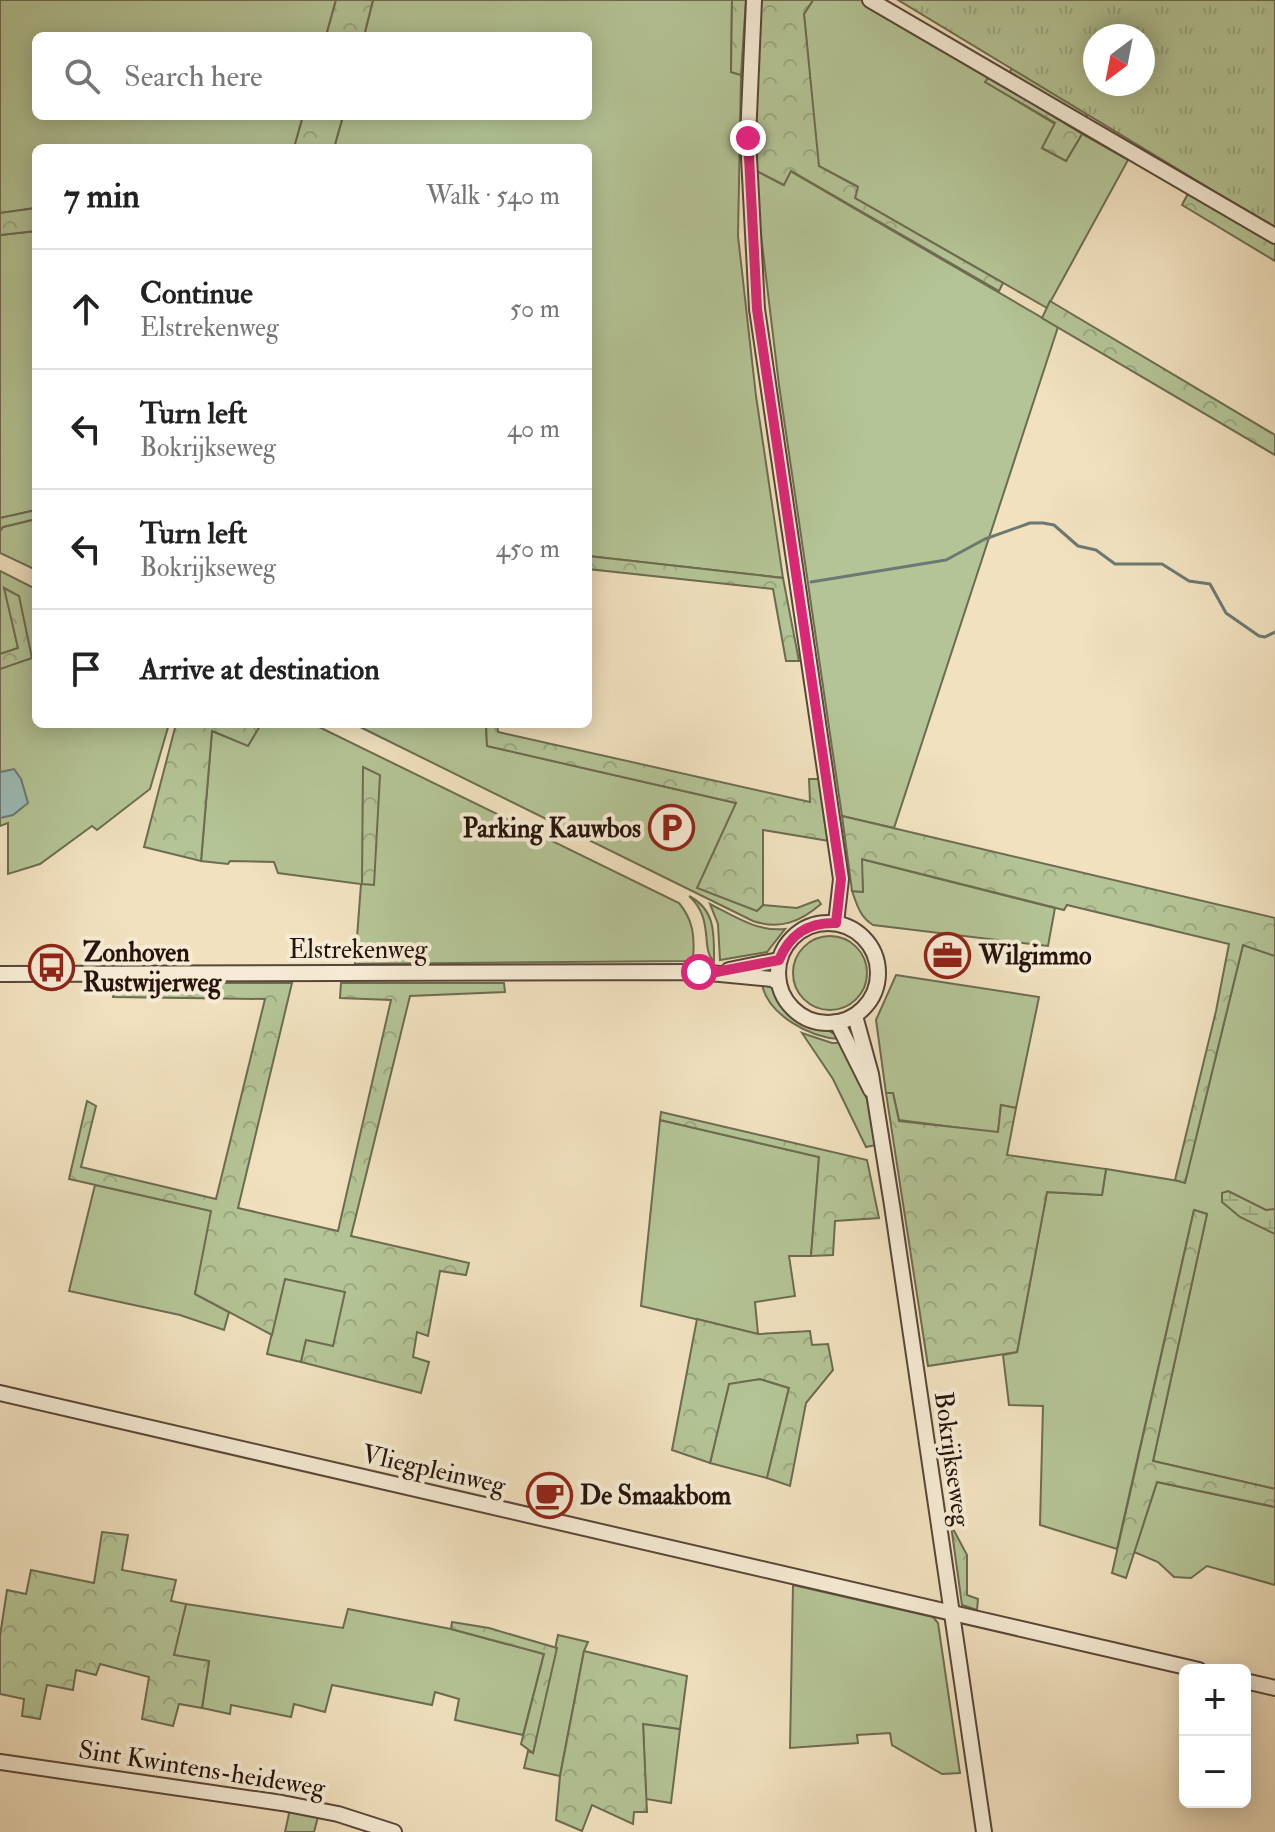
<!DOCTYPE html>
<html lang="en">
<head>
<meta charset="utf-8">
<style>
	:root { --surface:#fff; --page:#f6f6f6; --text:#222; --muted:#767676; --line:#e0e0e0 }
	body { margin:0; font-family:"IM FELL Double Pica",serif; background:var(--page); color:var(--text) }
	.controls { position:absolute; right:24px; bottom:24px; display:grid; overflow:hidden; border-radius:12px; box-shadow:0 4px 20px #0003 }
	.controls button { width:72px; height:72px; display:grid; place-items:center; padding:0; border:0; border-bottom:2px solid var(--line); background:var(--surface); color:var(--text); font:40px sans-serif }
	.compass { position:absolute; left:1083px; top:24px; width:72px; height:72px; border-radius:50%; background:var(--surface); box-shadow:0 4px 20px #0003; rotate:212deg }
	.stop { position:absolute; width:24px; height:24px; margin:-18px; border:6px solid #db2777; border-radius:50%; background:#fff }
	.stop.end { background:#db2777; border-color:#fff; box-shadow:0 2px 8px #0008 }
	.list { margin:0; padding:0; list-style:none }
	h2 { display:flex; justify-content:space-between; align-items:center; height:104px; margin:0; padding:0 32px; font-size:34px }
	h2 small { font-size:26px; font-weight:400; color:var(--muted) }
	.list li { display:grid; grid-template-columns:52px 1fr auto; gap:24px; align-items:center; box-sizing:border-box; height:120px; padding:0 32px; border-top:2px solid var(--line) }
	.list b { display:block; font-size:30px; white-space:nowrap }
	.list p { margin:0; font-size:26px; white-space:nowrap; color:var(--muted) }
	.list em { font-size:26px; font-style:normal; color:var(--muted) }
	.icon { flex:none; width:44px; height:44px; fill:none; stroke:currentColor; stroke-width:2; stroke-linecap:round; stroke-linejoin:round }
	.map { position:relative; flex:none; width:1275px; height:1832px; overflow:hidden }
	.search { position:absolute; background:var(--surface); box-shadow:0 4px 20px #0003; left:32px; top:32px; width:560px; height:88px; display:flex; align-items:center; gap:20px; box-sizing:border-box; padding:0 28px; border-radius:12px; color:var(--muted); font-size:30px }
	.panel { position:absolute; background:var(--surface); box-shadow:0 4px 20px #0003; left:32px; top:144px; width:560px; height:584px; border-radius:12px }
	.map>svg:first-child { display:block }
</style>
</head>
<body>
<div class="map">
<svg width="1275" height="1832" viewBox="0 0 1275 1832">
	<defs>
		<pattern id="forest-crowns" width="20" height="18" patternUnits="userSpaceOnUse" patternTransform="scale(2)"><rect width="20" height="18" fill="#b4c496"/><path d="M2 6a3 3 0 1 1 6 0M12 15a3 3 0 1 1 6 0" fill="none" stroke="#9ba880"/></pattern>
		<pattern id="wetland-marsh" width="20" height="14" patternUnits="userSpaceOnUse" patternTransform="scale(2)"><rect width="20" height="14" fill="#b4c496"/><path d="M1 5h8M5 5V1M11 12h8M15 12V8" fill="none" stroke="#9ba880"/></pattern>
		<pattern id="park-tufts" width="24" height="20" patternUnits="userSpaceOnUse" patternTransform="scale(2)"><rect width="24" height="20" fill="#b4c496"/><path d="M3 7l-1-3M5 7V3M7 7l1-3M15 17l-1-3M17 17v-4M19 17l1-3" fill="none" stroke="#9ba880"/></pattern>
	</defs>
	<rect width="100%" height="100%" fill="#f1e1bf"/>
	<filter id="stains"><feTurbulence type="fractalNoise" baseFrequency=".0025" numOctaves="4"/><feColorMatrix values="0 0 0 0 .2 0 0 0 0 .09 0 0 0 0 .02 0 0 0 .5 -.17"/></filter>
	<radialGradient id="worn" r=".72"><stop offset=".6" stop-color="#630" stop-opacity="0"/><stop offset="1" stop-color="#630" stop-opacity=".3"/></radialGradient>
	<!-- green -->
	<g fill="#b4c496" stroke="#6d6c50" stroke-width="2">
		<path d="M0,0H336L326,36H36V116H303L294,148H36V208L0,213Z"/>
		<path d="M373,0H732L731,72L741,75L738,236L756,396L783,578L588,556V148H334L343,116H588V36H364Z"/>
		<path d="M813,0H861L989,77L986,82L1055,124L1042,148L1066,161L1082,134L1128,160L1047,308L855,198L857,186L818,166L804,14Z"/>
		<path d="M753,169L783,185L790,171L1058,327L894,828L842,816L779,385Z"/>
		<path d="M36,231V510L0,518V235Z"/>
		<path d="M36,519V570L0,553V531L3,527Z"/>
		<path d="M0,571L36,589V724H169L150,789L97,830L92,826L40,864L8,874V823L0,826V669L31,657L5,589L18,648L0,654Z"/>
		<path d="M261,724H313L679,903C693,920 695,936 693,958L687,961L355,964L361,884L278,873L274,862L230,861L228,864L201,861L212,731L248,745Z"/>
		<path d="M354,724H486L487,746L736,803L733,901L757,910L763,905L797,908L818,900L821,904C800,922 780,930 753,921Z"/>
		<path d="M861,859L1055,908L1048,946L873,925C860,917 857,905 852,891L863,892Z"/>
		<path d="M689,896C716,910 714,934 714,961C700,950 715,919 689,896Z"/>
		<path d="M710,904C734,916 757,932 785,929L767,952L720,960L718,924Z"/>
		<circle cx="830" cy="973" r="37"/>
		<path d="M1243,945L1275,956V1489L1153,1461L1207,1214L1194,1210L1117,1549L1040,1525L1043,1406L1009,1405L1003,1355L1017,1352L1047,1192L1102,1195L1106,1169L1185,1182Z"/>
		<path d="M896,975L1039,997L1016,1108L1001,1105L998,1133L899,1120L893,1093H886L876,1020Z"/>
		<path d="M762,984C780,986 785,1009 799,1019C813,1029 828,1026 840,1039C810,1038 767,1014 762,984Z"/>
		<path d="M802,1033L832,1043H842L867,1099L876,1145L866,1147L833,1079Z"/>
		<path d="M660,1120L819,1157L811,1256H789L795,1296L755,1302L758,1334L641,1306Z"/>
		<path d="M95,1185L212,1211L195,1294L229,1312L224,1330L180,1315L69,1291Z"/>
		<path d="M285,1278L346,1292L333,1347L306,1341L301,1362L267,1354Z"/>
		<path d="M760,1379L789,1388L767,1478L710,1463L729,1383Z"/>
		<path d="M1157,1482L1275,1507V1585L1207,1566L1191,1578L1174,1577L1158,1562L1134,1552Z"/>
		<path d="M793,1585L933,1617L938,1623L960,1773L942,1774L892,1745L890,1733L857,1735L858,1743L790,1748Z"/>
		<path d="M186,1604L343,1628L348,1609L451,1629L544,1654L523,1735L455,1720L459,1699L435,1692L432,1705L332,1685L325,1712L294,1704L291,1717L231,1705L230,1714L202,1708L209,1661L173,1655Z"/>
		<path d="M558,1635L588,1642L584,1651L560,1776L524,1768L528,1751L533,1753Z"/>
		<path d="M643,1723L680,1729L671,1803L646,1799Z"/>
		<path d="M290,1809L318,1817L314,1832H285Z"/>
	</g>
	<!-- forest -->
	<g fill="url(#forest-crowns)" stroke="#6d6c50" stroke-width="2">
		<path d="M336,0H373L364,36H326Z"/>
		<path d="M732,0H746L741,75L731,72Z"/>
		<path d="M761,0H813L804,14L819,166L858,187L855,198L1003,283L999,291L791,171L784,185L753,169Z"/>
		<path d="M1014,63L1085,101L1087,120L1009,74Z"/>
		<path d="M989,77L1082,134L1066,161L1042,148L1055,123L985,82Z"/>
		<path d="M303,116H343L334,148H294Z"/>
		<path d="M1199,173L1275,174V229L1247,227L1275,243V261L1182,205Z"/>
		<path d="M36,208V231L0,235V213Z"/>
		<path d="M1050,301L1275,435V455L1042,318Z"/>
		<path d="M36,510V519L3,527L0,531V518Z"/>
		<path d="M588,556L783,578L799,661H786L773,589L588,569Z"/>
		<path d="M4,588L19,596L32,658L0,669V654L18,648Z"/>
		<path d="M176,724H261L248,746L212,731L201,861L144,847Z"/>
		<path d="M486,724H497L498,732L810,802L809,779H819L829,841L763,830V905L757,911L697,888L736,803L487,746Z"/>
		<path d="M363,767L380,775L374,885L362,884Z"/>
		<path d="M842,816L1275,918V956L1243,945L1185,1183L1175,1180L1216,1011L1229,944L1067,905L1064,910L862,859L863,892L852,891Z"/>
		<path d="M115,983H292L238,1208L338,1231L391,1000L340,998L341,983H504L505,992L410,996L351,1236L469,1263L466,1275L440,1271L428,1336L417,1332L413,1357L429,1362L421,1393L301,1362L306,1340L333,1346L345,1292L285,1279L272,1335L195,1294L211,1211L69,1179L87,1101L96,1106L81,1167L216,1199L265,999L113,997Z"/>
		<path d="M886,1093H893L899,1121L998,1132L1001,1105L1016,1108L1007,1155L1106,1169L1102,1195L1047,1192L1017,1352L928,1366Z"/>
		<path d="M661,1112L867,1160L879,1218L835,1221L833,1255L811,1256L819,1157L660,1120Z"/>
		<path d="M1194,1210L1207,1214L1153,1461L1275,1489V1507L1157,1482L1126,1578L1112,1573Z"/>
		<path d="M697,1319L758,1334L810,1331L812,1345L828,1344L833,1370L806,1403L790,1486L767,1478L789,1388L760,1379L729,1384L710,1463L672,1450Z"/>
		<path d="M951,1525L967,1555V1595L978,1599L977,1610L962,1605Z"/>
		<path d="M102,1532L128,1535L122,1570L176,1580L171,1601L186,1604L174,1655L209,1661L202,1708L179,1704L173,1726L142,1719L149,1677L100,1664L96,1675L76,1670L73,1690L47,1685L40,1719L22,1716L24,1699L0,1694V1636L7,1590L26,1594L31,1570L94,1583Z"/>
		<path d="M452,1622L489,1628L557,1648L533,1753L521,1744L544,1654L451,1629Z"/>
		<path d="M584,1651L687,1676L680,1729L643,1724L647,1812H634L633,1824L592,1805L582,1831L556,1820L560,1776Z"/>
	</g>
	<!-- wetland -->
	<path fill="url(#wetland-marsh)" stroke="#6d6c50" stroke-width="2" d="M1228,1191L1266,1210L1275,1209V1234L1240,1217L1222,1202V1193Z"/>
	<!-- park -->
	<path fill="url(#park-tufts)" stroke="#6d6c50" stroke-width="2" fill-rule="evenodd" d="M898,0H1275V228ZM1095,36H1143V84H1095Z"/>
	<!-- water -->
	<path fill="#9bbcb7" stroke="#6c7872" stroke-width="2" d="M14,769L21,779L28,803L13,815L0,818V772Z"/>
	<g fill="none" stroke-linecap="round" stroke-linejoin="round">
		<!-- stream -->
		<path stroke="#6c7872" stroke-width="3" d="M811,582L946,560L985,539L1030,523H1043L1054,525L1078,546L1096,550L1115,564H1162L1189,581L1210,584L1226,613L1259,636L1265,637L1275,632"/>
		<defs>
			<g id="minor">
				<path d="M754,0L748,138L757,309L841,879L836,923"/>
				<path d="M870,0L1275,236"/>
				<circle cx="828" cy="973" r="50"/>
				<path d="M729,970L779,960"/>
				<path d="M0,974L699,972L772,979L779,983"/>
				<path d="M855,1016L871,1074L892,1205L984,1832"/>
				<path d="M837,1022L871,1090"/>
				<path d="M0,1393L1199,1670"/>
				<path d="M1245,1681L1275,1688"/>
				<path d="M0,1762L282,1803L338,1814L394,1832"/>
			</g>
		</defs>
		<!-- minor casing -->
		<use href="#minor" stroke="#594638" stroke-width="18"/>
		<!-- minor -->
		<use href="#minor" stroke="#f6ecd5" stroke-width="14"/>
	</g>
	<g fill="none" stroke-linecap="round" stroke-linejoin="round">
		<!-- route -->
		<path stroke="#db2777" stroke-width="10" d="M699,972H716L779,960C790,934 808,922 836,923L841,879L757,309L748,138"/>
	</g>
	<!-- icons -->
	<defs>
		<symbol id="parking-ring" viewBox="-11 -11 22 22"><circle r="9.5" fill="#f6ecd5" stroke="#8f2418" stroke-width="1.5"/><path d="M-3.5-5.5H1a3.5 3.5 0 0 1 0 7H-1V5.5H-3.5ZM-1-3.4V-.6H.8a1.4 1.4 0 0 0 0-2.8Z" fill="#8f2418"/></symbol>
		<symbol id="office-ring" viewBox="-11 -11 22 22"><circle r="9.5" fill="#f6ecd5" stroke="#8f2418" stroke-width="1.5"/><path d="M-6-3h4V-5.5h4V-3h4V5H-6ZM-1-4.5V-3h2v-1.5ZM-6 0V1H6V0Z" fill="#8f2418"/></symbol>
		<symbol id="bus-ring" viewBox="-11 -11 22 22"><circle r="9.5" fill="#f6ecd5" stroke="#8f2418" stroke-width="1.5"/><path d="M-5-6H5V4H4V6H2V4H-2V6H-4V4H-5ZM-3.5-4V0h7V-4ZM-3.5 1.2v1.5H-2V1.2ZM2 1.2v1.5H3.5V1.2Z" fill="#8f2418"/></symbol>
		<symbol id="cafe-ring" viewBox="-11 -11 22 22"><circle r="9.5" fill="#f6ecd5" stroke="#8f2418" stroke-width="1.5"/><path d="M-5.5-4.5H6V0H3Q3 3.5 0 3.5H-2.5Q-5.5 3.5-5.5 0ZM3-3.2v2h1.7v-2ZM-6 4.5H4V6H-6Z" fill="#8f2418"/></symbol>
	</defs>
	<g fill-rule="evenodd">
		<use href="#parking-ring" x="646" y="802" width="51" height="51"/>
		<use href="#office-ring" x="922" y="930" width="51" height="51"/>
		<use href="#bus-ring" x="26" y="942" width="51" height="51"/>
		<use href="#cafe-ring" x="524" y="1470" width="51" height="51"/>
	</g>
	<g text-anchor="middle" stroke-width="8" stroke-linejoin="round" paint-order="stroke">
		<!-- poi labels -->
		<g font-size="26" font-weight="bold" fill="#26130b" stroke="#f6ecd5" text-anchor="start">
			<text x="641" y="837" text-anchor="end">Parking Kauwbos</text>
			<text x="83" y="961">Zonhoven<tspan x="83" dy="30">Rustwijerweg</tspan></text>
			<text x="979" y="964">Wilgimmo</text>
			<text x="580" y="1504">De Smaakbom</text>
		</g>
		<!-- street labels -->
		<g font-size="26" fill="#26130b" stroke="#f6ecd5">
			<text x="358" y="958">Elstrekenweg</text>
			<text transform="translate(953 1459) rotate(82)" y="9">Bokrijkseweg</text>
			<text transform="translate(434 1469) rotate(13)" y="9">Vliegpleinweg</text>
			<text transform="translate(202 1768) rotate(9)" y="9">Sint Kwintens-heideweg</text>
		</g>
	</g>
	<rect width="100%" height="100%" filter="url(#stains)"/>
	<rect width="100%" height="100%" fill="url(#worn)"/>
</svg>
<div class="controls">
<button>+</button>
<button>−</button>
</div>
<svg class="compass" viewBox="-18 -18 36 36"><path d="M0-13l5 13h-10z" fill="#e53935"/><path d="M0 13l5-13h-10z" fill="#767676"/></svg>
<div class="stop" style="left:699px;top:972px"></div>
<div class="stop end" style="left:748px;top:138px"></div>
<div class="search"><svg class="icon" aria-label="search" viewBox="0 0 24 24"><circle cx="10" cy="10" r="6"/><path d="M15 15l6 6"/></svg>Search here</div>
<section class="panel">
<h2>7 min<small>Walk · 540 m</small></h2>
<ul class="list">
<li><svg class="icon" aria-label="ahead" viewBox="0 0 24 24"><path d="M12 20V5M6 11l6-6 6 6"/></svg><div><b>Continue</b><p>Elstrekenweg</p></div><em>50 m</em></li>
<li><svg class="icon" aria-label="left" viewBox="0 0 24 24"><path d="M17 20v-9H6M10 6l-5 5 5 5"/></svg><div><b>Turn left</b><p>Bokrijkseweg</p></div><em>40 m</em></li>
<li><svg class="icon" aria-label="left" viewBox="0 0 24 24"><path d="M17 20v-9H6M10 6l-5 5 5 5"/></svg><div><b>Turn left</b><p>Bokrijkseweg</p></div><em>450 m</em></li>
<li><svg class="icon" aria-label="arrive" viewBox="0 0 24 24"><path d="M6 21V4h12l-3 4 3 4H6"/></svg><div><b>Arrive at destination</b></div></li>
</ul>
</section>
</div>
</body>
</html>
